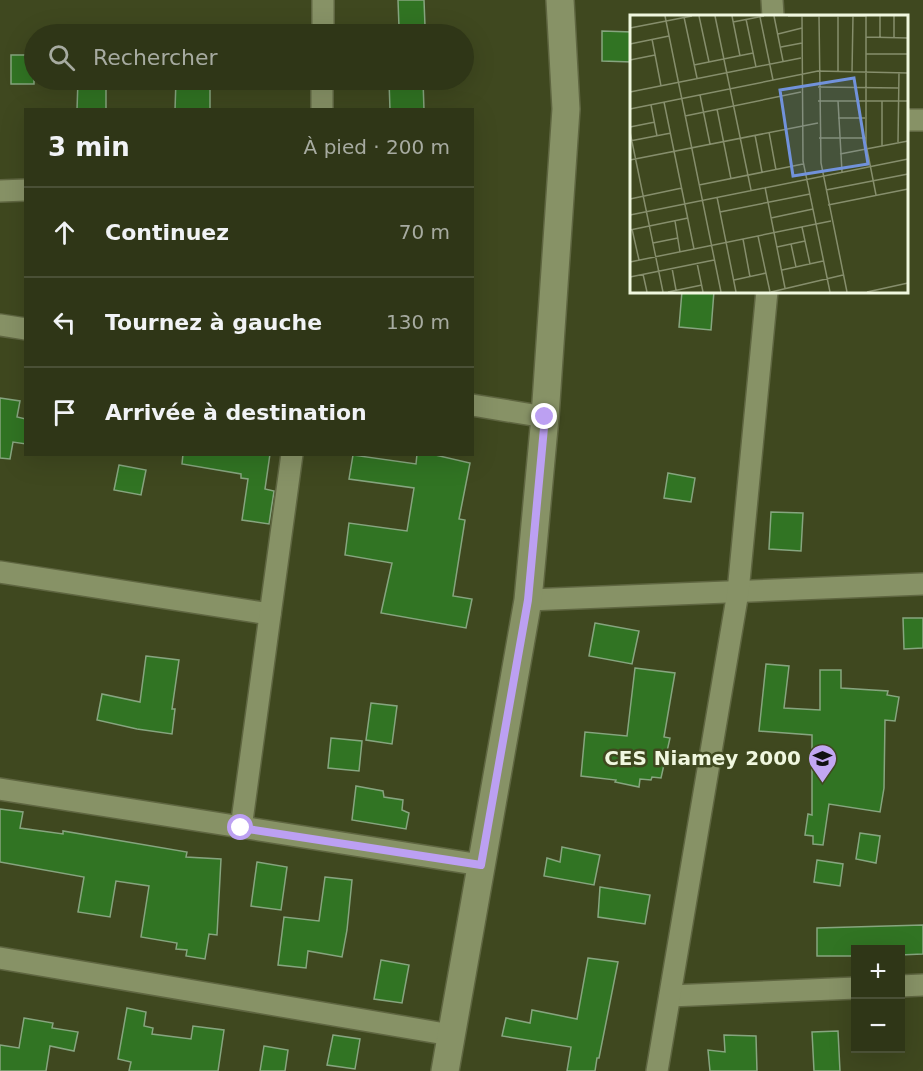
<!DOCTYPE html>
<html lang="fr">
<head>
<meta charset="utf-8">
<style>
	:root { --surface:#2f3617; --page:#373e20; --text:#f1f3f6; --muted:#a7aba1; --line:#4a5036 }
	body { margin:0; font-family:"DejaVu Sans",sans-serif; background:var(--page); color:var(--text) }
	.controls { position:absolute; right:18px; bottom:18px; display:grid; overflow:hidden; border-radius:0px; box-shadow:0 6px 24px #0002 }
	.controls button { width:54px; height:54px; display:grid; place-items:center; padding:0; border:0; border-bottom:2px solid var(--line); background:var(--surface); color:var(--text); font:30px sans-serif }
	.stop { position:absolute; width:18px; height:18px; margin:-14px; border:4px solid #bca0f2; border-radius:50%; background:#fff }
	.stop.end { background:#bca0f2; border-color:#fff; box-shadow:0 2px 6px #0008 }
	.list { margin:0; padding:0; list-style:none }
	h2 { display:flex; justify-content:space-between; align-items:center; height:78px; margin:0; padding:0 24px; font-size:26px }
	h2 small { font-size:20px; font-weight:400; color:var(--muted) }
	.list li { display:grid; grid-template-columns:39px 1fr auto; gap:18px; align-items:center; box-sizing:border-box; height:90px; padding:0 24px; border-top:2px solid var(--line) }
	.list b { display:block; font-size:22px; white-space:nowrap }
	.list em { font-size:20px; font-style:normal; color:var(--muted) }
	.icon { flex:none; width:33px; height:33px; fill:none; stroke:currentColor; stroke-width:2; stroke-linecap:round; stroke-linejoin:round }
	.map { position:relative; flex:none; width:923px; height:1071px; overflow:hidden }
	.search { position:absolute; background:var(--surface); box-shadow:0 6px 24px #0002; left:24px; top:24px; width:450px; height:66px; display:flex; align-items:center; gap:15px; box-sizing:border-box; padding:0 21px; border-radius:33px; color:var(--muted); font-size:22px }
	.panel { position:absolute; background:var(--surface); box-shadow:0 6px 24px #0002; left:24px; top:108px; width:450px; height:348px; border-radius:0px }
	.map>svg:first-child { display:block }
</style>
</head>
<body>
<div class="map">
<svg width="923" height="1071" viewBox="0 0 923 1071">
	<rect width="100%" height="100%" fill="#3f481f"/>
	<!-- building -->
	<g fill="#317423" stroke="#86a57f" stroke-width="1.5">
		<path d="M398,0H424L425,26L399,27Z"/>
		<path d="M602,31L632,32V62L602,61Z"/>
		<rect x="11" y="55" width="23" height="29"/>
		<path d="M78,80H103V88H106V110H77Z"/>
		<path d="M176,80H210V110H175Z"/>
		<path d="M389,80H423L424,110H390Z"/>
		<path d="M682,291H714L711,330L679,327Z"/>
		<path d="M0,398L20,401L17,417L26,419V444L13,442L10,459L0,458Z"/>
		<path d="M183,454H270L265,489L274,491L269,524L242,520L248,479L241,478V474L182,464Z"/>
		<path d="M417,454H431L470,463L459,519L465,520L453,596L472,599L466,628L381,613L392,563L345,555L349,523L407,531L414,488L349,479L353,455L416,464Z"/>
		<path d="M119,465L146,470L141,495L114,490Z"/>
		<path d="M668,473L695,478L691,502L664,498Z"/>
		<path d="M771,512L803,513L801,551L769,549Z"/>
		<path d="M903,618H923V648L904,649Z"/>
		<path d="M595,623L639,631L632,664L589,656Z"/>
		<path d="M146,656L179,660L172,709H175L172,734L137,729L97,720L102,694L140,702Z"/>
		<path d="M766,664L789,666L784,708L820,710V670H841V688L888,691L887,695L899,697L895,721L885,720L884,788L880,812L829,804L823,845L813,844V836L805,835L808,814L812,815V735L759,731Z"/>
		<path d="M635,668L675,673L664,737L670,738L661,778L652,777L651,780L640,779L639,787L615,782L616,780L581,776L585,732L627,736Z"/>
		<path d="M371,703L397,706L392,744L366,740Z"/>
		<path d="M331,738L362,741L359,771L328,768Z"/>
		<path d="M356,786L383,791L384,797L403,800L402,810L409,813L406,829L352,820Z"/>
		<path d="M0,809L23,812L20,828L63,834V831L187,852L186,857L221,859L217,935L209,934L205,959L186,956L187,950L176,949L177,943L141,937L149,886L116,881L110,917L78,912L84,877L0,862Z"/>
		<path d="M860,833L880,836L876,863L856,859Z"/>
		<path d="M562,847L600,855L594,885L544,876L547,858L560,862Z"/>
		<path d="M817,860L843,864L840,886L814,882Z"/>
		<path d="M257,862L287,867L281,910L251,906Z"/>
		<path d="M325,877L352,880L347,930L342,957L308,951L306,968L278,965L284,917L319,921Z"/>
		<path d="M600,887L650,895L645,924L598,917Z"/>
		<path d="M923,925V954L900,955V950H855V956H817V928Z"/>
		<path d="M588,958L618,962L599,1058H597L595,1071H567L571,1047L502,1036L506,1018L530,1023L532,1010L577,1019Z"/>
		<path d="M381,960L409,965L402,1003L374,999Z"/>
		<path d="M127,1008L146,1012L144,1026L153,1028L152,1034L191,1039L193,1026L224,1030L218,1071H129L131,1062L118,1059Z"/>
		<path d="M24,1018L53,1023L52,1028L78,1032L74,1051L50,1046L46,1071H0V1045L19,1048Z"/>
		<path d="M838,1031L840,1071H814L812,1032Z"/>
		<path d="M333,1035L360,1039L355,1069L327,1065Z"/>
		<path d="M724,1035L756,1036L757,1071H710L708,1050L725,1052Z"/>
		<path d="M264,1046L288,1050L285,1071H260Z"/>
	</g>
	<g fill="none" stroke-linecap="round" stroke-linejoin="round">
		<defs>
			<g id="minor">
				<path d="M323,0V34"/>
				<path d="M772,0L773,16"/>
				<path d="M322,110V80"/>
				<path d="M906,120H923"/>
				<path d="M0,191L26,190"/>
				<path d="M0,325L26,329"/>
				<path d="M472,405L545,417"/>
				<path d="M0,572L270,614"/>
				<path d="M528,600L923,584"/>
				<path d="M0,789L481,865"/>
				<path d="M241,828L292,454"/>
				<path d="M0,958L451,1035"/>
				<path d="M900,986L923,985"/>
				<path d="M670,996L856,988"/>
				<path d="M657,1071L738,592L767,291"/>
			</g>
			<path id="tertiary" d="M445,1071L528,600L545,417L566,109L560,0"/>
		</defs>
		<!-- minor casing -->
		<use href="#minor" stroke="#5f6641" stroke-width="24"/>
		<!-- tertiary casing -->
		<use href="#tertiary" stroke="#5f6641" stroke-width="30"/>
		<!-- minor -->
		<use href="#minor" stroke="#879266" stroke-width="21"/>
		<!-- tertiary -->
		<use href="#tertiary" stroke="#879266" stroke-width="27"/>
	</g>
	<g fill="none" stroke-linecap="round" stroke-linejoin="round">
		<!-- route -->
		<path stroke="#bca0f2" stroke-width="8" d="M241,828L481,865L528,600L545,417"/>
	</g>
	<!-- icons -->
	<defs>
		<symbol id="school-pin" viewBox="-11 -11 22 30"><path d="M0 17L-7.5 6A9.5 9.5 0 1 1 7.5 6Z" fill="#c2a7f2" stroke="#3f481f"/><path d="M0-5L7-2L0 1L-7-2ZM-4 1L0 2.5L4 1V4Q0 6-4 4Z" fill="#111"/></symbol>
	</defs>
	<g fill-rule="evenodd">
		<use href="#school-pin" x="806" y="742" width="33" height="45"/>
	</g>
	<g text-anchor="middle" stroke-width="5" stroke-linejoin="round" paint-order="stroke">
		<!-- poi labels -->
		<g font-size="20" font-weight="bold" fill="#f0f7df" stroke="#3f481f" text-anchor="end">
			<text x="801" y="765">CES Niamey 2000</text>
		</g>
	</g>
	<!-- overview -->
	<g transform="translate(630 15)">
		<rect width="278" height="278" fill="#3f481f"/>
		<path fill="none" stroke="#868e6c" stroke-width="1.5" d="M35,1L91,277M69,1L79,47M85,1L121,175M102,1L110,41M144,1L153,46M158,1H236M172,1L173,146L200,277M189,1L191,148L217,277M236,1V129L246,180M250,1V22M264,1V23M54,2L67,63M130,2L143,65M116,4L126,52M103,7L134,1M0,13L62,1M148,19L172,13M236,22L278,23M22,24L31,71M0,29L39,21M151,32L172,28M236,39H278M0,45L25,40M64,50L123,38M208,56V1M222,57L223,1M188,72L269,73M0,77L171,43M70,80L80,129M188,86H278M208,86L212,157M252,86V131M34,87L64,234M21,90L27,121M0,94L188,56L278,58M87,94L101,164M55,101L171,77M208,103H235M0,112L25,107M0,117L33,277M139,117L146,155M125,120L132,157M189,123H236M0,126L41,118M268,127L269,57M210,139L278,126M0,145L188,108M69,170L173,149M135,172L155,273M196,175L278,159M87,182L106,277M0,184L52,173M198,190L278,174M90,197L180,179M0,200L278,144M141,203L183,194M45,206L50,237M172,212L180,249M2,214L9,245M0,215L58,203M128,221L140,277M113,224L120,262M23,228L48,223M161,229L166,252M147,232L175,226M0,247L201,206M67,248L73,277M42,253L46,275M152,255L193,246M13,259L17,277M0,262L84,245M104,265L136,258M38,277L72,270M141,277L213,260M237,277L278,268"/>
		<path fill="#7192db" fill-opacity="0.15" stroke="#7192db" stroke-width="3" d="M224,63L238,149L163,161L150,75Z"/>
		<rect width="278" height="278" fill="none" stroke="#f0f7df" stroke-width="3"/>
	</g>
</svg>
<div class="controls">
<button>+</button>
<button>−</button>
</div>
<div class="stop" style="left:241px;top:828px"></div>
<div class="stop end" style="left:545px;top:417px"></div>
<div class="search"><svg class="icon" aria-label="search" viewBox="0 0 24 24"><circle cx="10" cy="10" r="6"/><path d="M15 15l6 6"/></svg>Rechercher</div>
<section class="panel">
<h2>3 min<small>À pied · 200 m</small></h2>
<ul class="list">
<li><svg class="icon" aria-label="ahead" viewBox="0 0 24 24"><path d="M12 20V5M6 11l6-6 6 6"/></svg><div><b>Continuez</b></div><em>70 m</em></li>
<li><svg class="icon" aria-label="left" viewBox="0 0 24 24"><path d="M17 20v-9H6M10 6l-5 5 5 5"/></svg><div><b>Tournez à gauche</b></div><em>130 m</em></li>
<li><svg class="icon" aria-label="arrive" viewBox="0 0 24 24"><path d="M6 21V4h12l-3 4 3 4H6"/></svg><div><b>Arrivée à destination</b></div></li>
</ul>
</section>
</div>
</body>
</html>
